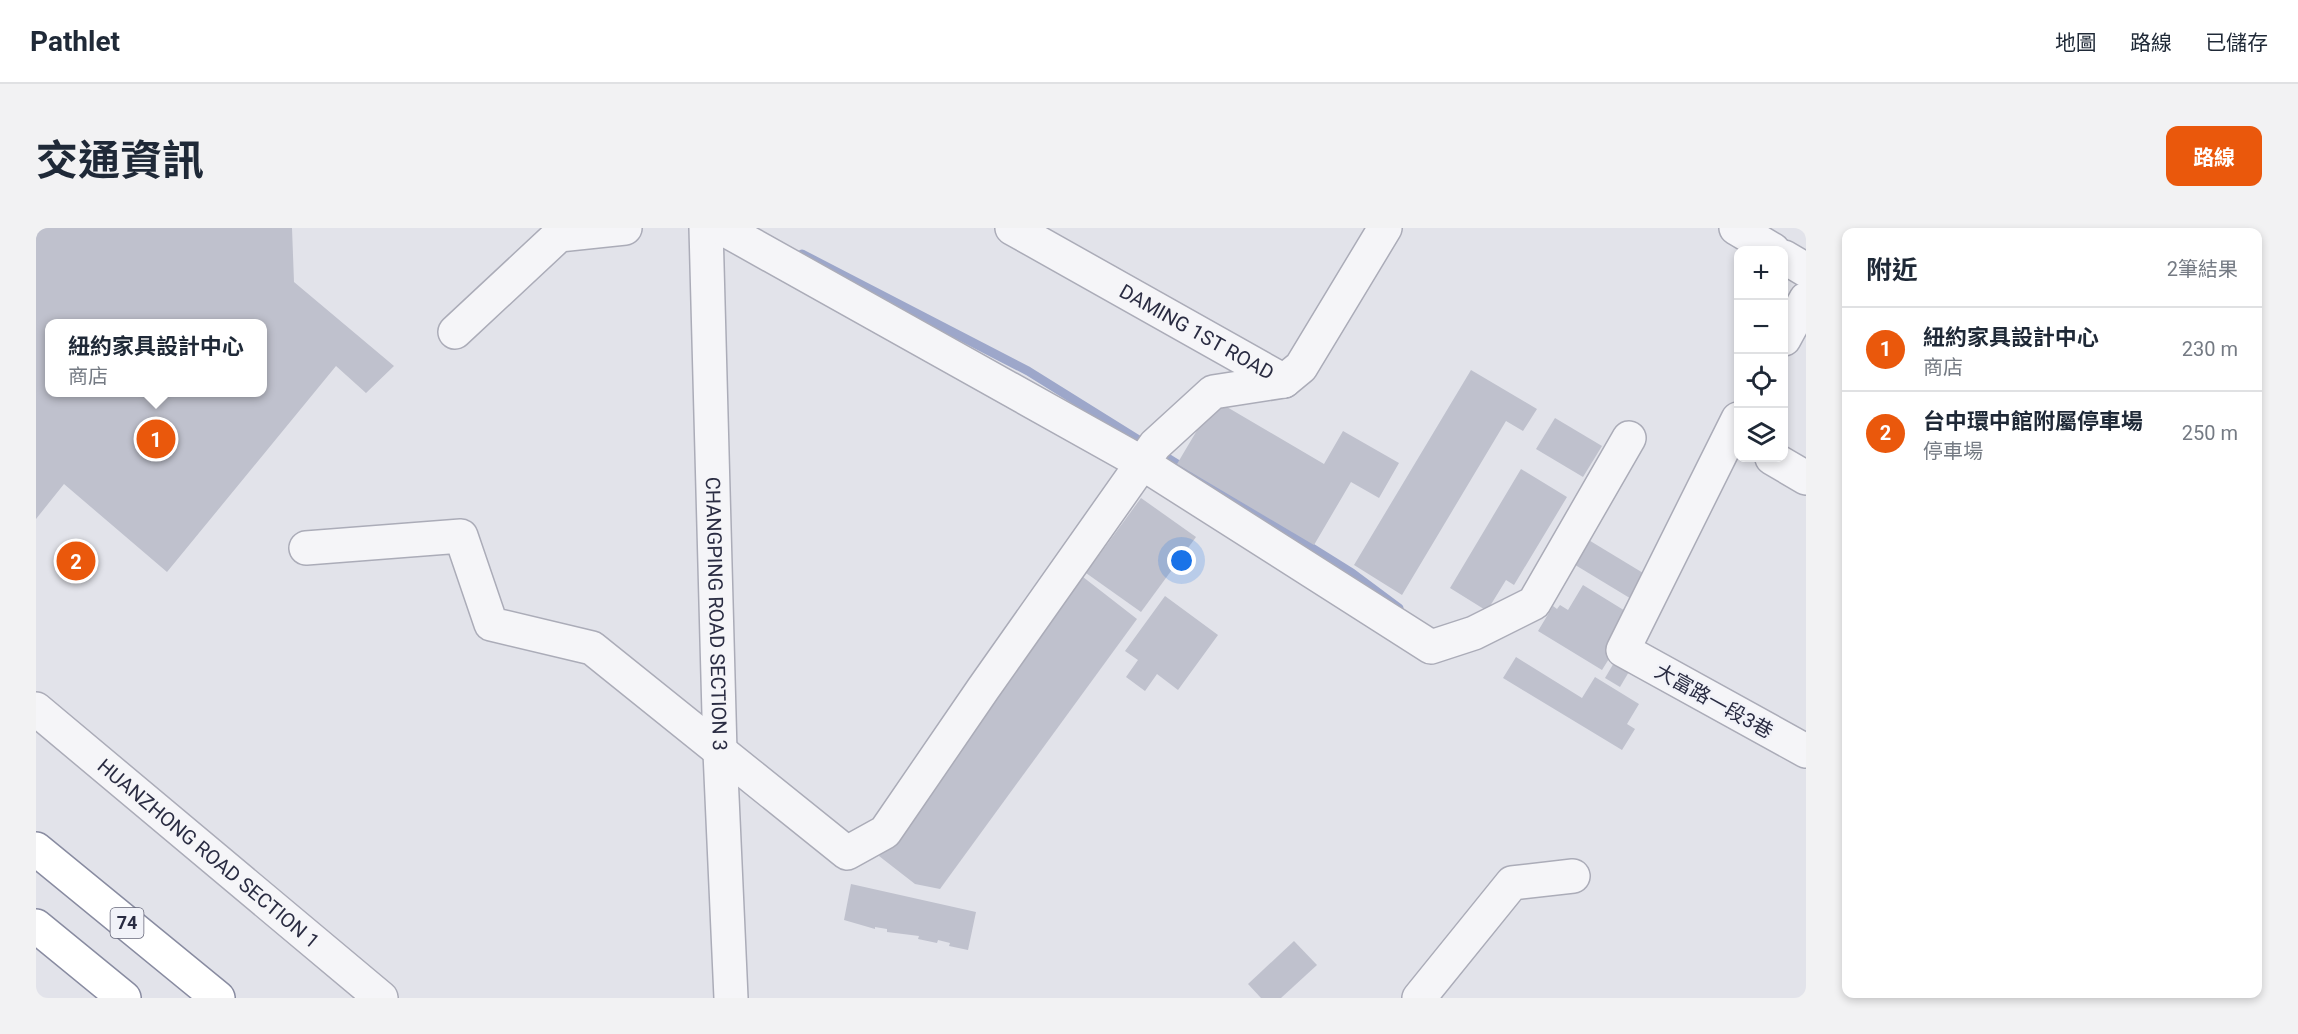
<!DOCTYPE html>
<html lang="zh-TW">
<head>
<meta charset="utf-8">
<style>
	:root { --surface:#fff; --page:#f2f2f3; --text:#1f2937; --muted:#747a83; --line:#e0e1e3; --accent:#ea580c }
	body { margin:0; font-family:Roboto,"Noto Sans TC",sans-serif; background:var(--page); color:var(--text) }
	.controls { position:absolute; right:18px; top:18px; display:grid; overflow:hidden; border-radius:12px; box-shadow:0 3px 9px #0003 }
	.controls button { width:54px; height:54px; display:grid; place-items:center; padding:0; border:0; border-bottom:2px solid var(--line); background:var(--surface); color:var(--text); font:30px sans-serif }
	.you { position:absolute; left:1146px; top:333px; width:21px; height:21px; margin:-15px; border:4px solid #fff; border-radius:50%; background:#1a73e8; box-shadow:0 0 0 9px #1a73e833 }
	.badge { display:grid; place-items:center; width:39px; height:39px; border-radius:50%; background:var(--accent); color:#fff; font-size:20px; font-weight:700 }
	.pin { position:absolute; translate:-50% -50%; border:3px solid #fff; box-shadow:0 2px 6px #0006 }
	.popup { position:absolute; left:9px; top:91px; width:222px; height:78px; box-sizing:border-box; display:grid; place-content:center; border-radius:12px; background:var(--surface); filter:drop-shadow(0 2px 4px #0005); font-size:20px; white-space:nowrap; color:var(--muted) }
	.popup b { font-size:22px; color:var(--text) }
	.popup::after { content:''; position:absolute; left:50%; top:100%; margin-left:-12px; border:12px solid transparent; border-top-color:var(--surface) }
	.list { margin:0; padding:0; list-style:none }
	h2 { display:flex; justify-content:space-between; align-items:center; height:78px; margin:0; padding:0 24px; font-size:26px }
	h2 small { font-size:20px; font-weight:400; color:var(--muted) }
	.list li { display:grid; grid-template-columns:39px 1fr auto; gap:18px; align-items:center; box-sizing:border-box; height:84px; padding:0 24px; border-top:2px solid var(--line) }
	.list b { display:block; font-size:22px; white-space:nowrap }
	.list p { margin:0; font-size:20px; white-space:nowrap; color:var(--muted) }
	.list em { font-size:20px; font-style:normal; color:var(--muted) }
	.icon { flex:none; width:33px; height:33px; fill:none; stroke:currentColor; stroke-width:2; stroke-linecap:round; stroke-linejoin:round }
	.map { position:relative; flex:none; width:1770px; height:770px; overflow:hidden; border-radius:12px }
	header { display:flex; align-items:center; gap:36px; box-sizing:border-box; height:84px; padding:0 30px; background:var(--surface); border-bottom:2px solid var(--line) }
	header strong { font-size:28px }
	nav { display:flex; gap:33px; margin-inline-start:auto; font-size:21px }
	.intro { display:flex; align-items:center; justify-content:space-between; box-sizing:border-box; height:144px; padding:0 36px }
	h1 { margin:0; font-size:42px }
	.button { padding:15px 27px; border-radius:12px; background:var(--accent); color:#fff; font-size:21px; font-weight:700 }
	main { display:flex; gap:36px; padding:0 36px }
	aside { flex:1; background:var(--surface); border-radius:12px; box-shadow:0 3px 9px #0003 }
	.map>svg:first-child { display:block }
</style>
</head>
<body>
<header>
<strong>Pathlet</strong>
<nav><a>地圖</a><a>路線</a><a>已儲存</a></nav>
</header>
<div class="intro"><h1>交通資訊</h1><a class="button">路線</a></div>
<main>
<div class="map">
<svg width="1770" height="770" viewBox="0 0 1770 770">
	<rect width="100%" height="100%" fill="#e2e3ea"/>
	<g fill="none" stroke-linecap="round" stroke-linejoin="round">
		<!-- stream -->
		<path stroke="#9da7ca" stroke-width="9" d="M766,26L992,143L1316,345L1363,380"/>
	</g>
	<!-- building -->
	<g fill="#bfc1cd" fill-rule="evenodd">
		<path d="M0,0H256L258,54L358,138L330,165L300,138L131,344L28,256L0,291ZM14,95H226V165H14Z"/>
		<path d="M1435,142L1501,181L1487,203L1470,193L1366,367L1318,337Z"/>
		<path d="M1179,172L1288,236L1307,203L1363,235L1343,270L1315,254L1278,317L1141,236Z"/>
		<path d="M1519,190L1566,218L1547,249L1500,221Z"/>
		<path d="M1485,241L1531,269L1478,357L1470,352L1451,383L1414,360Z"/>
		<path d="M1105,270L1160,309L1105,384L1050,345Z"/>
		<path d="M1546,308L1617,351L1602,375L1531,332Z"/>
		<path d="M1047,349L1101,391L904,661L879,656L843,628Z"/>
		<path d="M1547,357L1599,389L1566,442L1502,403L1517,378L1521,381L1524,377L1532,382Z"/>
		<path d="M1129,368L1182,407L1142,462L1121,446L1109,463L1090,449L1102,432L1089,423Z"/>
		<path d="M1480,429L1546,470L1559,449L1603,476L1591,496L1599,501L1586,522L1467,450Z"/>
		<path d="M1579,433L1594,442L1584,459L1569,450Z"/>
		<path d="M815,656L940,684L932,722L913,718L914,715L902,712L901,715L882,711L883,708L851,704V701L839,699V701L808,692Z"/>
		<path d="M1258,713L1281,737L1245,770H1225L1212,756Z"/>
	</g>
	<g fill="none" stroke-linecap="round" stroke-linejoin="round">
		<defs>
			<g id="minor">
				<path id="s1" d="M670,0L684,524L695,770"/>
				<path d="M686,0L1106,235L1395,419L1438,405L1498,375L1593,210"/>
				<path id="s2" d="M976,0L1248,153L1265,139L1349,0"/>
				<path d="M1700,0L1737,22"/>
				<path d="M1748,29L1770,42"/>
				<path d="M419,104L523,7L589,0"/>
				<path d="M1748,111L1770,71"/>
				<path d="M1702,191L1587,422L1770,523"/>
				<path d="M1736,230L1770,250"/>
				<path d="M270,320L425,308L455,396L556,420L811,625L849,604L947,461L1119,217L1177,164L1248,153"/>
				<path id="s3" d="M0,481L345,770"/>
				<path d="M1383,770L1476,655L1537,648"/>
			</g>
			<g id="highway">
				<path d="M0,621L182,770"/>
				<path d="M0,698L88,770"/>
			</g>
		</defs>
		<!-- minor casing -->
		<use href="#minor" stroke="#abacb8" stroke-width="36"/>
		<!-- highway casing -->
		<use href="#highway" stroke="#898ca1" stroke-width="36"/>
		<!-- minor -->
		<use href="#minor" stroke="#f5f5f8" stroke-width="33"/>
		<!-- highway -->
		<use href="#highway" stroke="#fff" stroke-width="33"/>
	</g>
	<g text-anchor="middle" stroke-width="4.5" stroke-linejoin="round" paint-order="stroke">
		<!-- shield labels -->
		<rect fill="#f1f2f8" stroke="#666779" stroke-width="1.5" x="74.5" y="680" width="33" height="30" rx="4.5"/>
		<g font-size="18" font-weight="bold" fill="#2a2c42">
			<text x="91" y="701">74</text>
		</g>
		<!-- street labels -->
		<g font-size="20" fill="#2a2c42" stroke="#f1f2f8">
			<text dy="7" stroke="none"><textPath href="#s2" startOffset="212">DAMING 1ST ROAD</textPath></text>
			<text dy="7" stroke="none"><textPath href="#s1" startOffset="386">CHANGPING ROAD SECTION 3</textPath></text>
			<text transform="translate(1678 473) rotate(29)" y="7">大富路一段3巷</text>
			<text dy="7" stroke="none"><textPath href="#s3" startOffset="225">HUANZHONG ROAD SECTION 1</textPath></text>
		</g>
	</g>
</svg>
<div class="controls">
<button>+</button>
<button>−</button>
<button><svg class="icon" aria-label="locate" viewBox="0 0 24 24"><circle cx="12" cy="12" r="6"/><path d="M12 2v4M12 18v4M2 12h4M18 12h4"/></svg></button>
<button><svg class="icon" aria-label="layers" viewBox="0 0 24 24"><path d="M12 4l9 5-9 5-9-5zM3 14l9 5 9-5"/></svg></button>
</div>
<div class="you"></div>
<div class="pin badge" style="left:120px;top:211px">1</div>
<div class="popup"><b>紐約家具設計中心</b>商店</div>
<div class="pin badge" style="left:40px;top:333px">2</div>
</div>
<aside>
<h2>附近<small>2筆結果</small></h2>
<ul class="list">
<li><span class="badge">1</span><div><b>紐約家具設計中心</b><p>商店</p></div><em>230 m</em></li>
<li><span class="badge">2</span><div><b>台中環中館附屬停車場</b><p>停車場</p></div><em>250 m</em></li>
</ul>
</aside>
</main>
</body>
</html>
